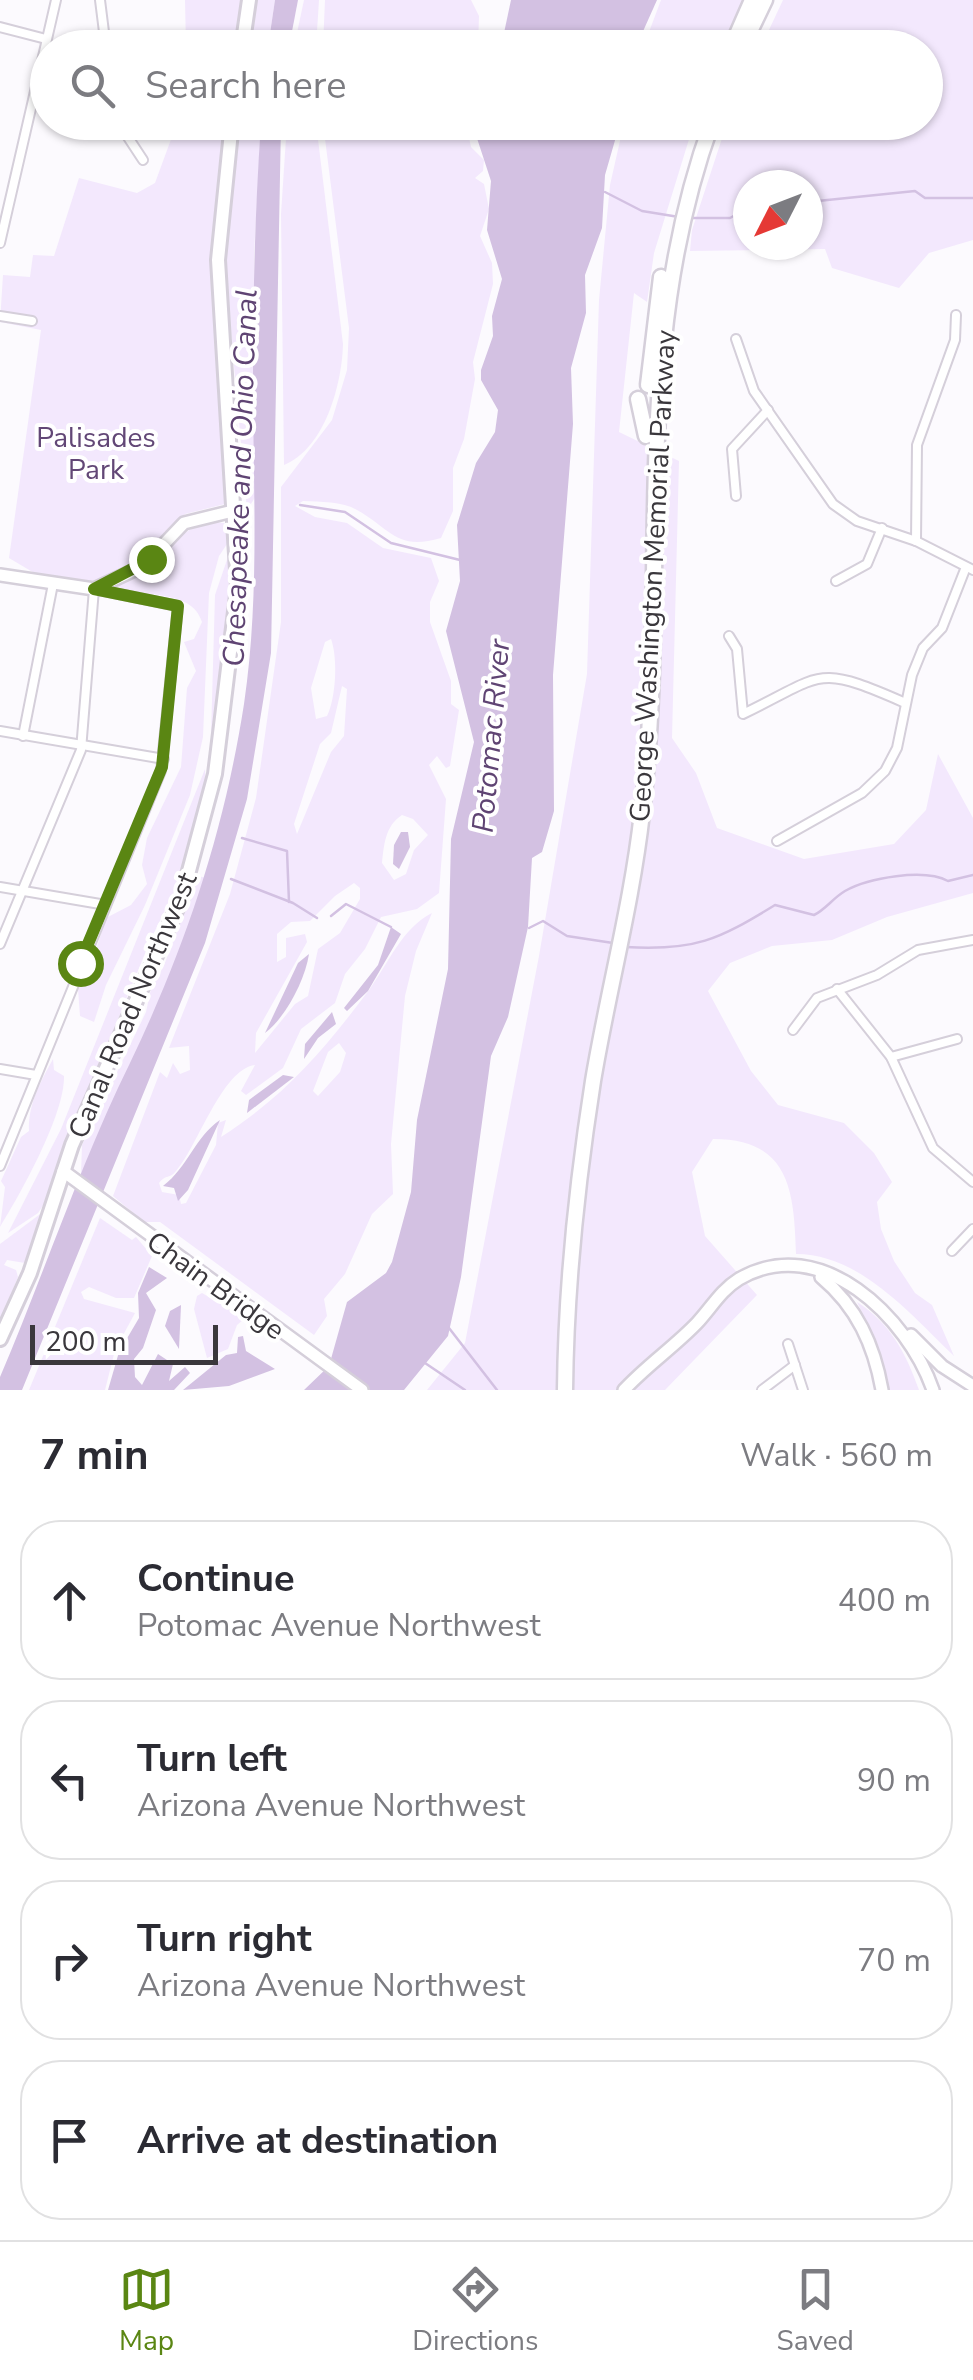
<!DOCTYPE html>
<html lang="en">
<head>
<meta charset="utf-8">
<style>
	:root { --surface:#fff; --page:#f2f2f3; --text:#2b2b33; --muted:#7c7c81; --line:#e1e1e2; --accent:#5a8613 }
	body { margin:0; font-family:"Nunito Sans",sans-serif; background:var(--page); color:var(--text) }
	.compass { position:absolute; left:733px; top:170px; width:90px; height:90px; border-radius:50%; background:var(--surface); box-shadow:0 2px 8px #0004; rotate:228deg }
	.scale { position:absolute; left:30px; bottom:25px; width:188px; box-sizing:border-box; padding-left:10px; border:5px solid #3a373c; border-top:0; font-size:28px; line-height:35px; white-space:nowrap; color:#3a373c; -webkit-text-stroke:8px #fff; paint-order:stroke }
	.stop { position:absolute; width:30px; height:30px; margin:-22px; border:8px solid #5a8613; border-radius:50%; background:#fff }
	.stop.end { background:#5a8613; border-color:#fff; box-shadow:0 2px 10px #0008 }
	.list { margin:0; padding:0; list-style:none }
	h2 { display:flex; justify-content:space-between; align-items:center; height:130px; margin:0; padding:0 40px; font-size:42px }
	h2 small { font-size:32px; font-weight:400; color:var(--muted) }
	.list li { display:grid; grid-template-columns:65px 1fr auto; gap:30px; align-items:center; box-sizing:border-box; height:160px; margin:0 20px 20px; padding:0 20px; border:2px solid var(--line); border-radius:40px }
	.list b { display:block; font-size:38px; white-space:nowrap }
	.list p { margin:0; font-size:32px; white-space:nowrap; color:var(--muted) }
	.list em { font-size:32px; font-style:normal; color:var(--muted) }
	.icon { flex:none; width:55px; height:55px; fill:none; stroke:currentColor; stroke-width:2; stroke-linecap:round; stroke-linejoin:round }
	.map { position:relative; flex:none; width:973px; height:1390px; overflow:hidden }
	.search { position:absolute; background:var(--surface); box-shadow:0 2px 8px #0004; left:30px; right:30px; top:30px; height:110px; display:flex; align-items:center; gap:25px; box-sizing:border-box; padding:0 35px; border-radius:55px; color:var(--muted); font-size:38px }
	.sheet { height:850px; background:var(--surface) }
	nav { display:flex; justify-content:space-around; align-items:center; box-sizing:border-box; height:140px; border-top:2px solid var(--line); background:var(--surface); font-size:28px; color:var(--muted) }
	nav a { display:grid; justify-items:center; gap:5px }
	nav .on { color:var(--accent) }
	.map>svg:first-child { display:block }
</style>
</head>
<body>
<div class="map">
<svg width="973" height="1390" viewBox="0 0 973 1390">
	<rect width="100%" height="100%" fill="#fcfafe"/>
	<!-- green -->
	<g fill="#f3e8fd" fill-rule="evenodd">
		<path d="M185,0H245L238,47H186Z"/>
		<path d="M255,0H275L268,47L248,48Z"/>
		<path d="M304,0H319L316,47H294Z"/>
		<path d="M325,0H471L479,16L478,47H323Z"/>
		<path d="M661,0H744L724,47L643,48Z"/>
		<path d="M783,0H973V240L929,253L899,288L832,268L825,249L690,251L692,230L727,123L926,122V48L761,47ZM808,185V245H748V185Z"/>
		<path d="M177,123H228L213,257L229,503L185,514L136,563L95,582L41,577L9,558L41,330L0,322L3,275L30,277L33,255L54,256L79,178L137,193L155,183Z"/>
		<path d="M239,123H261L254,255L256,496L247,510L224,256Z"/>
		<path d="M287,123H316L343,344C342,384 325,448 284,465L281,214Z"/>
		<path d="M323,123H466L471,147L484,160L483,171L475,178L484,184L489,209L480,236L492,263L493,284L473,362L475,379L464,439L453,468V511L441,538C396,551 391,529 357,510C342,501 320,502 303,501L295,506L315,517L347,523L383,548L431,558L439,581L430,602V622L451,681V704L459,710L450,766L446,768L437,756L429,765L446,799L439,893L417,909L381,917L365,949L345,974L335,1003L301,1029L283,1068L246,1095L241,1091L255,1065C222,1069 198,1146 176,1171C170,1179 166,1174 159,1183L162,1192L179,1195L181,1204L186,1203L216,1145L218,1123L226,1120L221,1137C285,1096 324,1050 369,990C388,964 402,928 432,913L416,951L405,996L391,1144L393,1194L372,1214L345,1274L324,1299L327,1316L314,1335L160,1222H144L113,1196L160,1072L167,1078L173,1063L180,1074L190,1070L189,1046L169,1048L230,894L256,798L281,622V487L332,420L347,370L349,328ZM331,639C338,658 336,698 327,716L316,719L311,688L325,642ZM342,686L347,689L344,736L331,752L297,834L294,824L320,744L331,733ZM402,815L413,819L428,835L414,850L406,874L394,880L382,863C384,845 385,826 402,815ZM354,883L360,888V899L340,933L318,949L308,996L295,1004L255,1053L256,1033L307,942L305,934L286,938V957L277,962V934L291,922L310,921L335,896ZM339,1043L346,1053L340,1072L318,1096L313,1091L328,1052Z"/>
		<path d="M624,123H694L654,253L647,302L634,293L619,432L679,461L672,738L696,773L717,828L804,859L894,844L926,810L938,754L973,818V893L887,917L832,940L772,946L730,963L708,991L751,1071L778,1105L844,1123L874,1153L892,1182L877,1202L881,1229L894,1261L915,1293L932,1305L954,1356C910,1314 860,1254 796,1254C794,1191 790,1139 713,1139L692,1172L705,1236L757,1295L665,1390H427L465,1343L539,956L587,674L599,300L610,185Z"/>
		<path d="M209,521L230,524L229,541L219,556L209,593L203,737L190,795L145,905L106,985L94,1022L80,1016L78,989L87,978L106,918L131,905L147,884L142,865L147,838L181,767L187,688L196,671L184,642L194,639L202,622C192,588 142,599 117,586C156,567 172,532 209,521Z"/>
		<path d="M230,551L225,667L211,735L215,595Z"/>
		<path d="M205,769L206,788L181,877L151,939L64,1150L50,1195L38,1213L8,1233L61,1129Z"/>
		<path d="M198,876L206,878L179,956L81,1174L82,1145L146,1012L152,984L163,968Z"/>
		<path d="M53,1059L54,1070L64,1076C65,1114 21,1193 0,1227L5,1187L1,1181L21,1137L29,1131C28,1104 40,1083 53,1059Z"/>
		<path d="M43,1212L25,1263L7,1260L4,1265L16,1270L18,1277L0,1322V1244Z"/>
		<path d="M100,1218L132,1240L136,1237L152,1256L134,1298H116L89,1287L81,1292L84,1299L135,1313L115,1350L105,1390H29Z"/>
		<path d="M202,1293L245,1318L237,1325L228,1349L207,1358L194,1309L197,1296Z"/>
		<path d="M857,1302C890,1323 906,1353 919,1390H889L877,1343Z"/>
	</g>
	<!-- water -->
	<g fill="#d3c1e2">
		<path d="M275,0H298L289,47H268Z"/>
		<path d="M511,0H657L636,47H501Z"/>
		<path d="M261,123H281L271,653L247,799L205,943L22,1390H0V1377C44,1274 81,1162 130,1063C186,946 224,832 244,704C260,596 253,488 253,379C253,294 255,208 261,123Z"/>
		<path d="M472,123H620L605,175L602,228L585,275L586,313L571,368L573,424L553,675L554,811L542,852L532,858L528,927L508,1017L491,1056L461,1277L448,1336L404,1390H304L329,1366L347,1302L386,1273L392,1262L411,1192L417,1120L448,969L451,839L474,742L446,631L460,581L457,525L476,463L495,432L498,410L481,380V370L493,336L492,316L502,279L487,230L491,181Z"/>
		<path d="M401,832H408L410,847L399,869L393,864L394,845Z"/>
		<path d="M391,927L401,934L368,991L347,1011L344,1008L378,965Z"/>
		<path d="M309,954C305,980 286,1017 265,1033L298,963Z"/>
		<path d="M332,1012L336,1024L318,1038L304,1059L305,1044Z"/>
		<path d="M283,1075L294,1077L247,1113L249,1100Z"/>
		<path d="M220,1120L188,1190L178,1201L174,1188L163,1186C188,1167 195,1137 220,1120Z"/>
		<path d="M149,1267L167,1278L146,1293L156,1310L143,1348L134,1359L135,1377L142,1385L158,1354L173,1364L169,1381L185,1367L190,1373L174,1390H108L119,1352L139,1318L138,1293Z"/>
		<path d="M181,1305L179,1349L165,1326L170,1311Z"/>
		<path d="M243,1336L246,1351L275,1369L229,1386L183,1390L226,1355L237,1353L238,1337Z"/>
	</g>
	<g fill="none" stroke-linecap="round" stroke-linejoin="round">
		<!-- stream -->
		<g stroke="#d3c1e2" stroke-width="2.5">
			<path d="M605,192L642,211L679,217"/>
			<path d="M808,202L915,191L925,198H973"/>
			<path d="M692,218H730L748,208"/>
			<path d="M300,505L345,512L391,543L460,560"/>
			<path d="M242,838L287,851L289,902"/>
			<path d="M231,879L293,903L317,918"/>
			<path d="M331,916L346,904L391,927"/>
			<path d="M529,928L543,921L567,936L613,943"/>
			<path d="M626,947C695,951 718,940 775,905L814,915C825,910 833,898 845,891C868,878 924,868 948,881L973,875"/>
			<path d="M449,1328L497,1390"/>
			<path d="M425,1363L465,1390"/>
		</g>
		<defs>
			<g id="minor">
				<path d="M100,0L106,48"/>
				<path d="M0,27L46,39"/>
				<path d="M118,122L143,160"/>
				<path d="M0,243L56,0"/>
				<path d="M0,316L32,321"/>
				<path d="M736,339L754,391L833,504L857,521L916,541L973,570"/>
				<path d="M736,496L732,449L768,410"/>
				<path d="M916,541L917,445L955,340L956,315"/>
				<path d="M836,581L867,564L882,528"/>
				<path d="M729,636L737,649L743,714C824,675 814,663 903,702"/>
				<path d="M0,731L164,759"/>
				<path d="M23,736L53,584"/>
				<path d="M777,841L862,793L885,771L897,748L912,675L923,648L942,628L966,567"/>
				<path d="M0,887L106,905"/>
				<path d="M0,944L81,750L94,589L178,606L161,771L0,1166"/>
				<path d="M837,989L891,1057L933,1148L973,1182"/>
				<path d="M793,1030L817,998L877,975L918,950L973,940"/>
				<path d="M891,1057L957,1039"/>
				<path d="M0,1069L36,1075"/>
				<path d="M952,1251L973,1229"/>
				<path d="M788,1344L803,1390"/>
				<path d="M762,1390L795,1365"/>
			</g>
			<g id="primary">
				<path d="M0,575L94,589L143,566L184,523L237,510"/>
				<path d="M63,1171L362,1390"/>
				<path d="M821,1277C857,1307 874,1345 882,1390"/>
				<path d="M911,1335L942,1366L973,1386"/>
				<path d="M624,1390C646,1366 674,1347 697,1323C711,1308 721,1290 739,1279C821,1231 908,1318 933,1390"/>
			</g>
			<g id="trunk">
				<path d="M242,48L249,0"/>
				<path d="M0,1339L30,1273L72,1145L182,897L215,774L238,587L218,260L232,122"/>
			</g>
			<g id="motorway">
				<path d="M731,48L752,0"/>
				<path d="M742,48L765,0"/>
				<path d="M648,385L661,277"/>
				<path d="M638,399L646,436"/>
				<path d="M565,1390C566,1287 577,1183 593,1081C608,991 632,903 642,813C670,577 628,352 712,122"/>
			</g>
		</defs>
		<!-- minor casing -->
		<use href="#minor" stroke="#d5cfda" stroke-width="12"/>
		<!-- primary casing -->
		<use href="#primary" stroke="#d5cfda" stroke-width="16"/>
		<!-- trunk casing -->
		<use href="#trunk" stroke="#d5cfda" stroke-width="18"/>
		<!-- motorway casing -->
		<use href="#motorway" stroke="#d5cfda" stroke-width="19"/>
		<!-- minor -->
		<use href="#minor" stroke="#fff" stroke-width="8"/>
		<!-- primary -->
		<use href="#primary" stroke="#fff" stroke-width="11"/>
		<!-- trunk -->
		<use href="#trunk" stroke="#fff" stroke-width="12"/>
		<!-- motorway -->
		<use href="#motorway" stroke="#fff" stroke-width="14"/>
	</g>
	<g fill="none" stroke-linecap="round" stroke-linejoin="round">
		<!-- route -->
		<path stroke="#5a8613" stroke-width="12" d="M80,963L162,767L178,606L94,589L151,559"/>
	</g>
	<g text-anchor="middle" stroke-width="8" stroke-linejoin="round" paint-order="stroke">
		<!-- park labels -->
		<g font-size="28" fill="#624776" stroke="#fff">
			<text x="96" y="447">Palisades<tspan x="96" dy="32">Park</tspan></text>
		</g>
		<!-- street labels -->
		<g font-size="28" fill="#3a373c" stroke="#fff">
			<text transform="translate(652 576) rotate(-87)" y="10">George Washington Memorial Parkway</text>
			<text transform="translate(132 1005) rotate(-67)" y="10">Canal Road Northwest</text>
			<text transform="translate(216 1285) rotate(36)" y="10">Chain Bridge</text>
		</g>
		<!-- water labels -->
		<g font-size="30" font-style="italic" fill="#5f4473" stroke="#fff">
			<text transform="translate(240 478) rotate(-88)" y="10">Chesapeake and Ohio Canal</text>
			<text transform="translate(491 736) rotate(-85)" y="10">Potomac River</text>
		</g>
	</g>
</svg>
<svg class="compass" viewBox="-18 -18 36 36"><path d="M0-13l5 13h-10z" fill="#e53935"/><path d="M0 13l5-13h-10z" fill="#7c7c81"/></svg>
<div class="scale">200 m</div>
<div class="stop" style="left:80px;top:963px"></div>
<div class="stop end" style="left:151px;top:559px"></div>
<div class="search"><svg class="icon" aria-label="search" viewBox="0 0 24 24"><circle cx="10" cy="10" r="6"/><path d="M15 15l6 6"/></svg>Search here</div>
</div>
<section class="sheet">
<h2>7 min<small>Walk · 560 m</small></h2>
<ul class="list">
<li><svg class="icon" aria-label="ahead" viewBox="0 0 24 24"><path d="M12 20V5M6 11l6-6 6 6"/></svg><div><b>Continue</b><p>Potomac Avenue Northwest</p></div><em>400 m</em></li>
<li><svg class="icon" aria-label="left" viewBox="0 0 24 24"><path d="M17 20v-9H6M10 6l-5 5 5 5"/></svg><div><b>Turn left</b><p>Arizona Avenue Northwest</p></div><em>90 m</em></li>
<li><svg class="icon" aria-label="right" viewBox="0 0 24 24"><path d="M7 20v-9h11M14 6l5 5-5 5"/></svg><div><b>Turn right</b><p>Arizona Avenue Northwest</p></div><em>70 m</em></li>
<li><svg class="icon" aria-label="arrive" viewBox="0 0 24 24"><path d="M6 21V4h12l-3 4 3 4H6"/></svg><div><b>Arrive at destination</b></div></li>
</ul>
</section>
<nav>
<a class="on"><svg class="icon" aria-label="map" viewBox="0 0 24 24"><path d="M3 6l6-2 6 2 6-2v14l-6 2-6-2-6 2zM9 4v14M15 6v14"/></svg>Map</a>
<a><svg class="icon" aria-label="directions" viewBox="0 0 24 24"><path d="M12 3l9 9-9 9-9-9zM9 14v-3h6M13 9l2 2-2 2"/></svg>Directions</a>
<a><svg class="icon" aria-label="saved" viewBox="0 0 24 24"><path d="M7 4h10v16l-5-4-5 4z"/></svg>Saved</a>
</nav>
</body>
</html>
